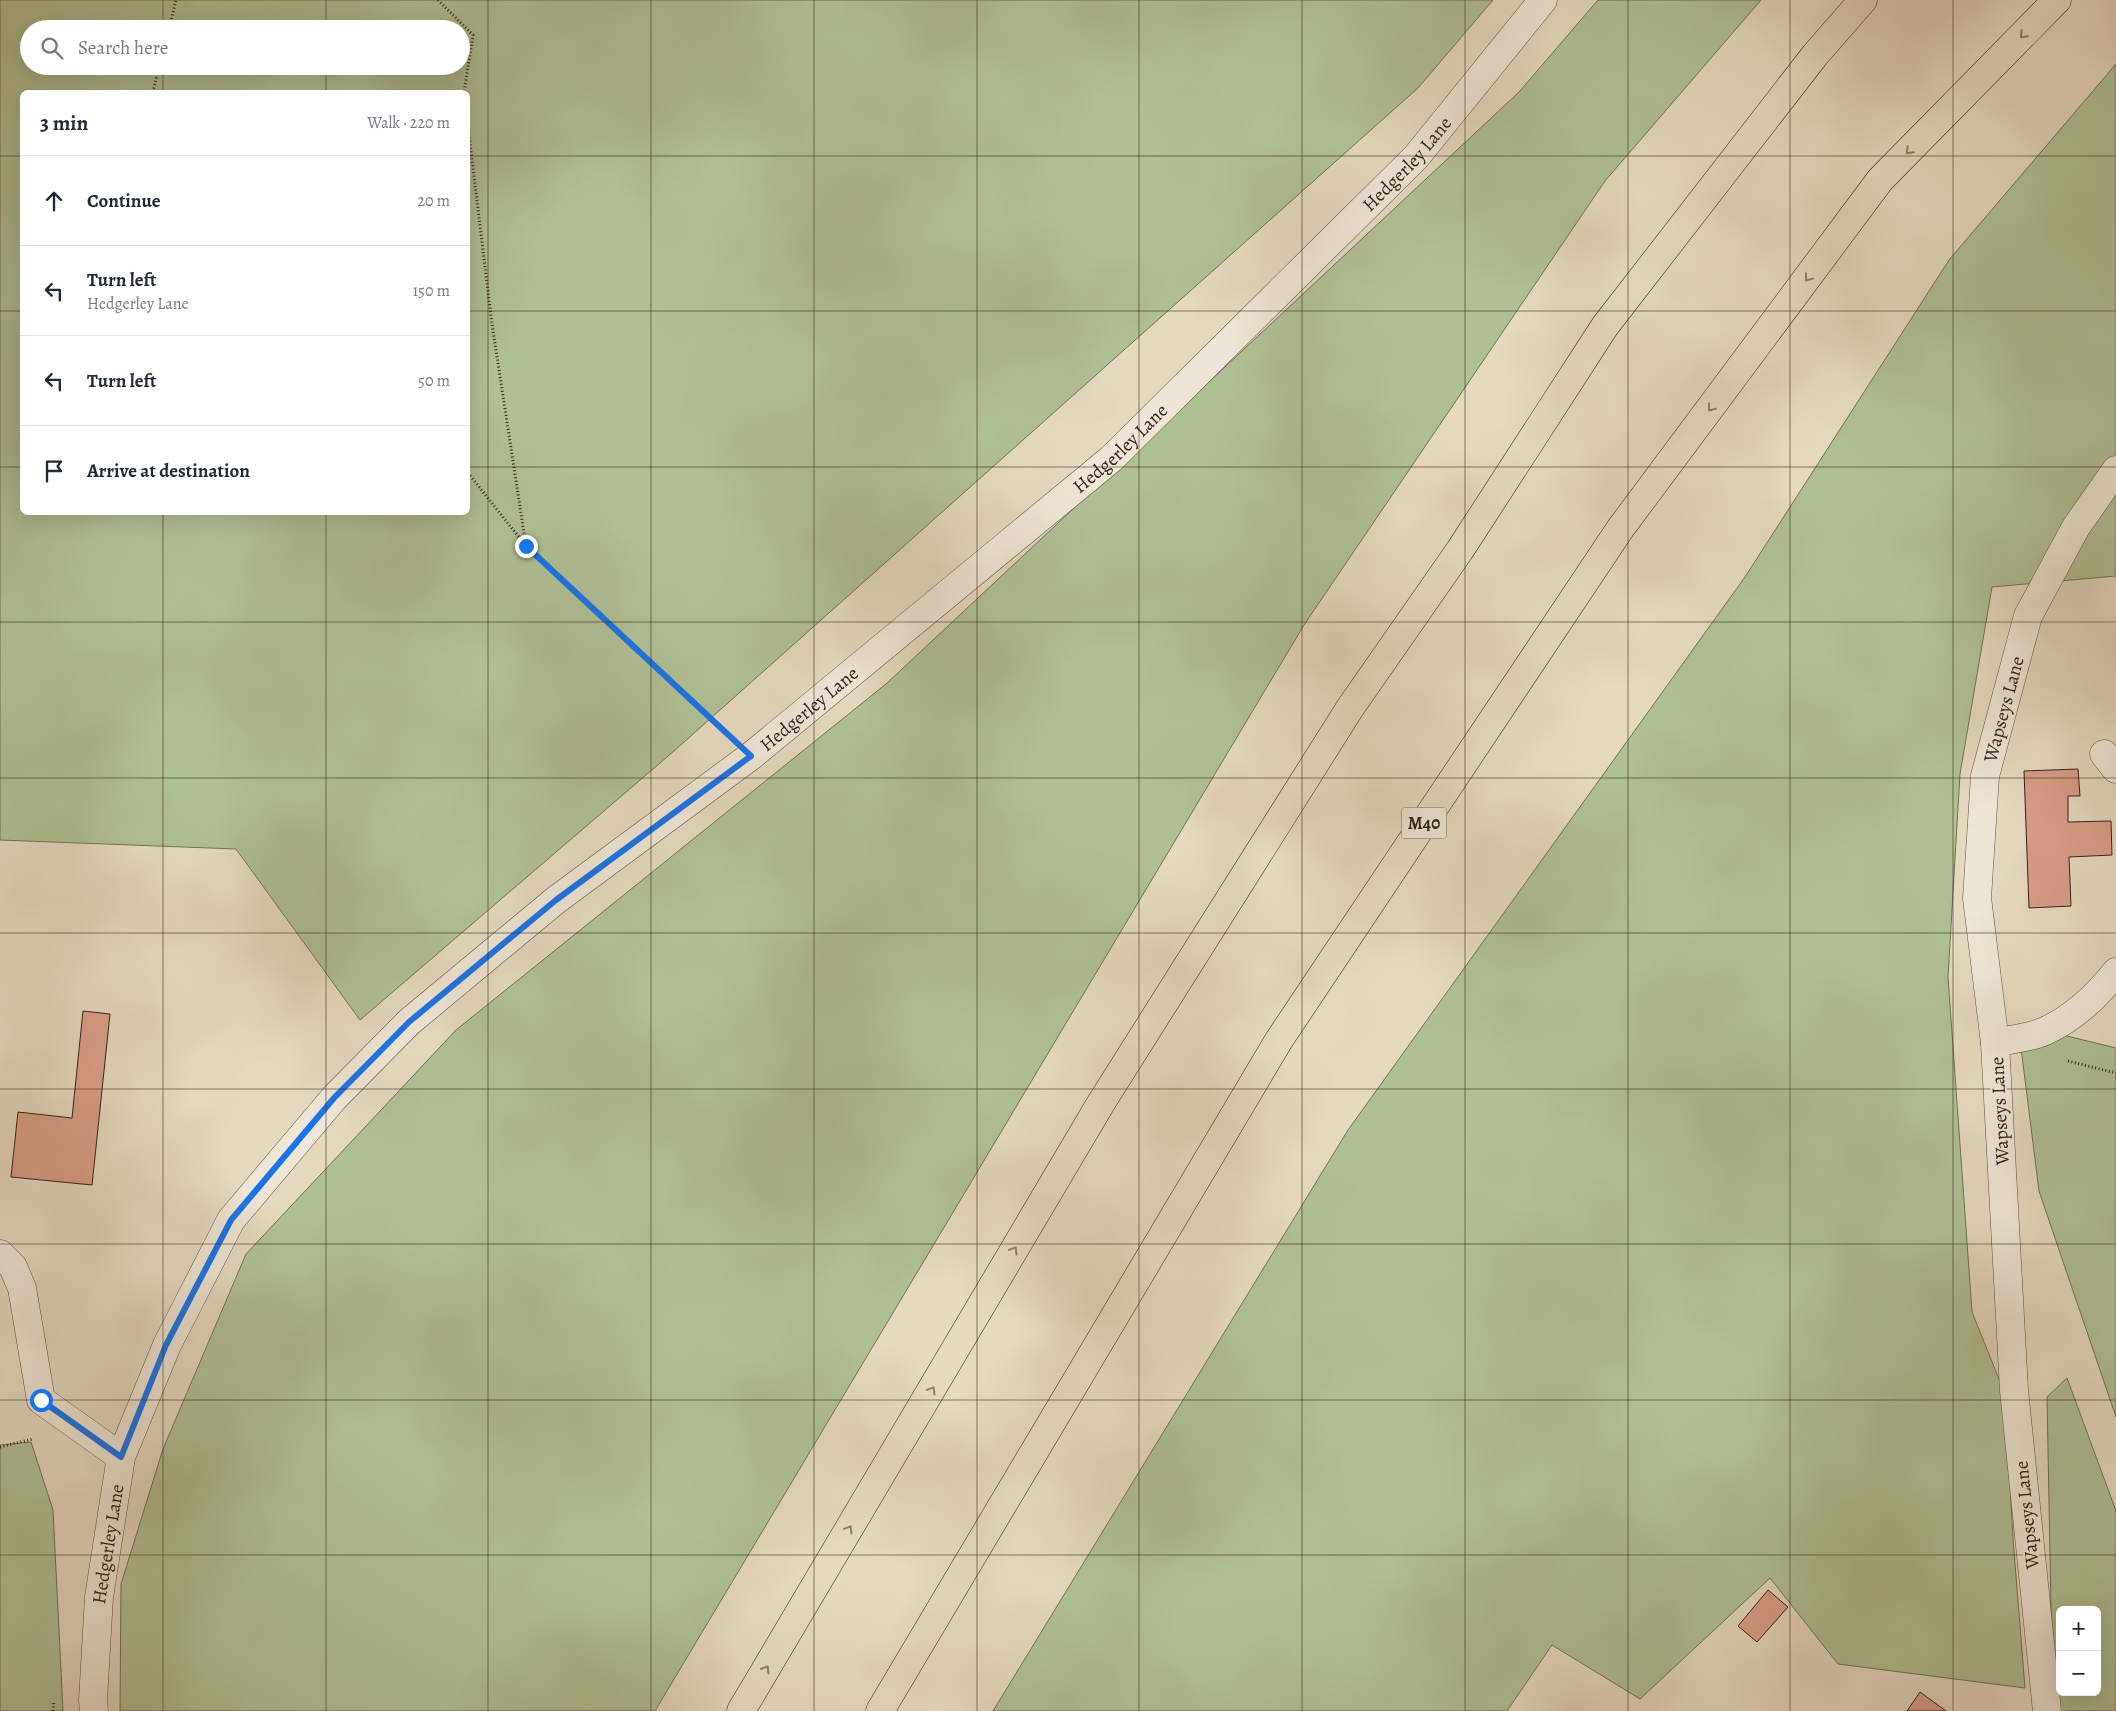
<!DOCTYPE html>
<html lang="en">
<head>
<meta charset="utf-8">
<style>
	:root { --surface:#fff; --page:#f2f2f3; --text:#1f2937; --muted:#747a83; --line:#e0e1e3 }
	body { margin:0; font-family:Alegreya,serif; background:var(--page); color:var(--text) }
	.controls { position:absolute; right:15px; bottom:15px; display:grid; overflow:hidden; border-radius:8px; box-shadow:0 5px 20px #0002 }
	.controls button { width:45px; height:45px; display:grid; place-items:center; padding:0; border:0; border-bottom:1px solid var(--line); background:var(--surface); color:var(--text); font:25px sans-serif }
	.stop { position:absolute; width:15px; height:15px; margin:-11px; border:4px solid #1a73e8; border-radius:50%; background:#fff }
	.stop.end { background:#1a73e8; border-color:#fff; box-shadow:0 1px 5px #0008 }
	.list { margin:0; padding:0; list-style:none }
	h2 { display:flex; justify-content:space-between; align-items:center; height:65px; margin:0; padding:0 20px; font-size:21px }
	h2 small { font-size:16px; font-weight:400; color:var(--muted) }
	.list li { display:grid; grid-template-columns:32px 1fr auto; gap:15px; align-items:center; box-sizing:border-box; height:90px; padding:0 20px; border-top:1px solid var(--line) }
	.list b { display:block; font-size:19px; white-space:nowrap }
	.list p { margin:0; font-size:16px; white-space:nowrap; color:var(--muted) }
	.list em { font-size:16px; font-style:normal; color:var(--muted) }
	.icon { flex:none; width:28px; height:28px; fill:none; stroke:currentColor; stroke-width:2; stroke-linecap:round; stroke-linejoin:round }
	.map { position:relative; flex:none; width:2116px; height:1711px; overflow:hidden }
	.search { position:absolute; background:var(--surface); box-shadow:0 5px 20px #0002; left:20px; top:20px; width:450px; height:55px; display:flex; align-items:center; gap:12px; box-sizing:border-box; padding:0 18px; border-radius:28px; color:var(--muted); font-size:19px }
	.panel { position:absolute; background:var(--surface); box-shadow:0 5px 20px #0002; left:20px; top:90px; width:450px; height:425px; border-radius:8px }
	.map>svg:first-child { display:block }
</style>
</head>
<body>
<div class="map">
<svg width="2116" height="1711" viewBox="0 0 2116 1711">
	<rect width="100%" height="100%" fill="#e5d9c0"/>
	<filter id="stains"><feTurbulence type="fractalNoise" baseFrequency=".004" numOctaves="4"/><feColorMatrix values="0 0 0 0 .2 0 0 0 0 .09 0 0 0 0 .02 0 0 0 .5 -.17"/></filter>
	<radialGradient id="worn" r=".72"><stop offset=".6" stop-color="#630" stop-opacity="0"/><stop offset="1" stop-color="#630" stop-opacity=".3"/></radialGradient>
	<!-- green -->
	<g fill="#b0c096" stroke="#727256" fill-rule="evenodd">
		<path d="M0,0H1493L1418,88L674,751L360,1020L236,849L0,840ZM29,29H461V66H29ZM22,92H468V512H22Z"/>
		<path d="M1598,0H1761L1605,181L1304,625L655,1711H120L121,1584L163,1449L246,1254L456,1030L886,684L1519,92Z"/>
		<path d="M2116,64V576L1992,587L1960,774L1948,977L1972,1312L2005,1394L2013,1539L2025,1688L1838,1664L1770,1578L1640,1699L1552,1645L1507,1711H993L1348,1130L1745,577L1949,260Z"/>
		<path d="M2018,1024L2116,1048V1417L2039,1191Z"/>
		<path d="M2067,1378L2116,1511V1711H2053L2047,1397ZM2060,1610H2097V1692H2060Z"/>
		<path d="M31,1442L53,1510L63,1711H0V1445Z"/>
	</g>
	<!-- building -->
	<g fill="#da9e89" stroke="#342316">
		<path d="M2078,769L2080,796H2068V822L2111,821L2112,855L2069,857L2071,906L2029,908L2024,771Z"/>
		<path d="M83,1011L110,1014L92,1185L11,1177L18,1112L72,1118Z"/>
		<path d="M1768,1590L1788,1607L1757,1642L1738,1626Z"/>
		<path d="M1920,1692L1946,1711H1907Z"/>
	</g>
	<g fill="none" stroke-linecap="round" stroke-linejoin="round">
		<defs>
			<g id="minor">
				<path d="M2104,754L2116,769"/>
				<path d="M1995,1043C2011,1039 2030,1038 2045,1031C2074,1018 2096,997 2116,972"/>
				<path d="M0,1254L13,1267L22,1288L41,1400L121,1457"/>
				<path id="s1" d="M94,1711L93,1700L99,1597L121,1457L167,1345L231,1220L334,1098L409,1022L556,900L751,756L1111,459L1416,157L1543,0"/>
				<path id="s2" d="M2047,1711L2014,1390L1995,1043L1977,898L1985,776L2028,616L2076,527L2116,470"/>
			</g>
			<g id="highway">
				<path d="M741,1711L1101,1103L1350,708L1460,550L1605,326L1815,55L1863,0"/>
				<path d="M880,1711L1279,1040L1620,529L1880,180L2057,0"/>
			</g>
		</defs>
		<!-- minor casing -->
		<use href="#minor" stroke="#605040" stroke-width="29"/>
		<!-- highway casing -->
		<use href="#highway" stroke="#342316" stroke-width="29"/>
		<!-- path -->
		<g stroke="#342316" stroke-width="3" stroke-dasharray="1 2.5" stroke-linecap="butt">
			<path d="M438,0L473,35L464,92"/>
			<path d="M169,29L176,0"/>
			<path d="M153,92L159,66"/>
			<path d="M468,127L492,324L526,546"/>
			<path d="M468,473L526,546L723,730"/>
			<path d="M2068,1061L2116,1073"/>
			<path d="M0,1447L33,1439"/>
			<path d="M53,1711L54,1701"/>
		</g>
		<!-- minor -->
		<use href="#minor" stroke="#eee6d6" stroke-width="28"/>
		<!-- highway -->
		<use href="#highway" stroke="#e5d9c0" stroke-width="28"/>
	</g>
	<!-- one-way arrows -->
	<defs><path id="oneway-chevron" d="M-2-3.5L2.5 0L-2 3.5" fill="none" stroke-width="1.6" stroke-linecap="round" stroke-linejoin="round" transform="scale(1.25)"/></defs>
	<g stroke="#8c7e6b">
		<use href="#oneway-chevron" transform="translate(2023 35) rotate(134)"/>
		<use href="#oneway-chevron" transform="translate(1909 151) rotate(134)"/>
		<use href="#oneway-chevron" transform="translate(1808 278) rotate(127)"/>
		<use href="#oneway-chevron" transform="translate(1711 408) rotate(127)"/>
		<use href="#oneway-chevron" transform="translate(1014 1250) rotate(-59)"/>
		<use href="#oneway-chevron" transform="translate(932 1390) rotate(-59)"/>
		<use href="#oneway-chevron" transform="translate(849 1529) rotate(-59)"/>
		<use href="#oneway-chevron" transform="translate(766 1669) rotate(-59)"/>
	</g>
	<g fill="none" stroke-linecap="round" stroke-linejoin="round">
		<!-- route -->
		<path stroke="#1a73e8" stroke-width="6" d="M41,1400L121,1457L166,1345L231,1220L334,1098L409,1022L556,900L751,756L526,546"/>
	</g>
	<!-- grid -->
	<path fill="none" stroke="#342316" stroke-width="1" stroke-opacity="0.55" d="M163,0V29M326,0V29M488,0V1711M651,0V1711M814,0V1711M977,0V1711M1139,0V1711M1302,0V1711M1465,0V1711M1628,0V1711M1790,0V1711M1953,0V1711M163,66V92M326,66V92M0,156H22M468,156H2116M0,311H22M468,311H2116M0,467H22M468,467H2116M163,512V1711M326,512V1711M0,622H2116M0,778H2116M0,933H2116M0,1089H2116M0,1244H2116M0,1400H2116M0,1555H2116"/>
	<g text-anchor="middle" stroke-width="4" stroke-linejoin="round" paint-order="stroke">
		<!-- shield labels -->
		<rect fill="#eee6d6" stroke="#6c5e50" stroke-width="1" x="1401.5" y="807.5" width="45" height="31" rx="4"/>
		<g font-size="18" font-weight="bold" fill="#342316">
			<text x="1424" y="829">M40</text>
		</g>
		<!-- street labels -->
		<g font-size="19" fill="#342316" stroke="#eee6d6">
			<text dy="7" stroke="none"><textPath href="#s1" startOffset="2102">Hedgerley Lane</textPath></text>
			<text dy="7" stroke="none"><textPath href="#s1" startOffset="1698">Hedgerley Lane</textPath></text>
			<text dy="7" stroke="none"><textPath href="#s1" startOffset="1292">Hedgerley Lane</textPath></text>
			<text dy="7" stroke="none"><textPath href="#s2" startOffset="1008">Wapseys Lane</textPath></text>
			<text transform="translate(1999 1111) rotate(-93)" y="7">Wapseys Lane</text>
			<text transform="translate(2026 1515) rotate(-96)" y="7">Wapseys Lane</text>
			<text dy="7" stroke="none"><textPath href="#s1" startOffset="168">Hedgerley Lane</textPath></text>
		</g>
	</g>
	<rect width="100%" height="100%" filter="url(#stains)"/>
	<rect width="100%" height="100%" fill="url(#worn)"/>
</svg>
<div class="controls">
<button>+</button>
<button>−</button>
</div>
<div class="stop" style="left:41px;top:1400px"></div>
<div class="stop end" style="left:526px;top:546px"></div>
<div class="search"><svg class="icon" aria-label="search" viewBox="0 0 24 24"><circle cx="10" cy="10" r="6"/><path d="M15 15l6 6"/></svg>Search here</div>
<section class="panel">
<h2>3 min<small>Walk · 220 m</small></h2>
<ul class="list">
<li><svg class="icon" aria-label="ahead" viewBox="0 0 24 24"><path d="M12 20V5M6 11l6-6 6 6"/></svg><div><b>Continue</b></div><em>20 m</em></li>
<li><svg class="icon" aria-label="left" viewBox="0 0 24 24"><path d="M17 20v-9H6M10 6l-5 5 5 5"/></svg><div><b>Turn left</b><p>Hedgerley Lane</p></div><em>150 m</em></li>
<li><svg class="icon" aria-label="left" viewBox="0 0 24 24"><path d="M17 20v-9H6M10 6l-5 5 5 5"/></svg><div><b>Turn left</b></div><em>50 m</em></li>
<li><svg class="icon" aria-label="arrive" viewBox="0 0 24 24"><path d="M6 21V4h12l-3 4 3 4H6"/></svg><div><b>Arrive at destination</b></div></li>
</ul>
</section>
</div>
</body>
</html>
